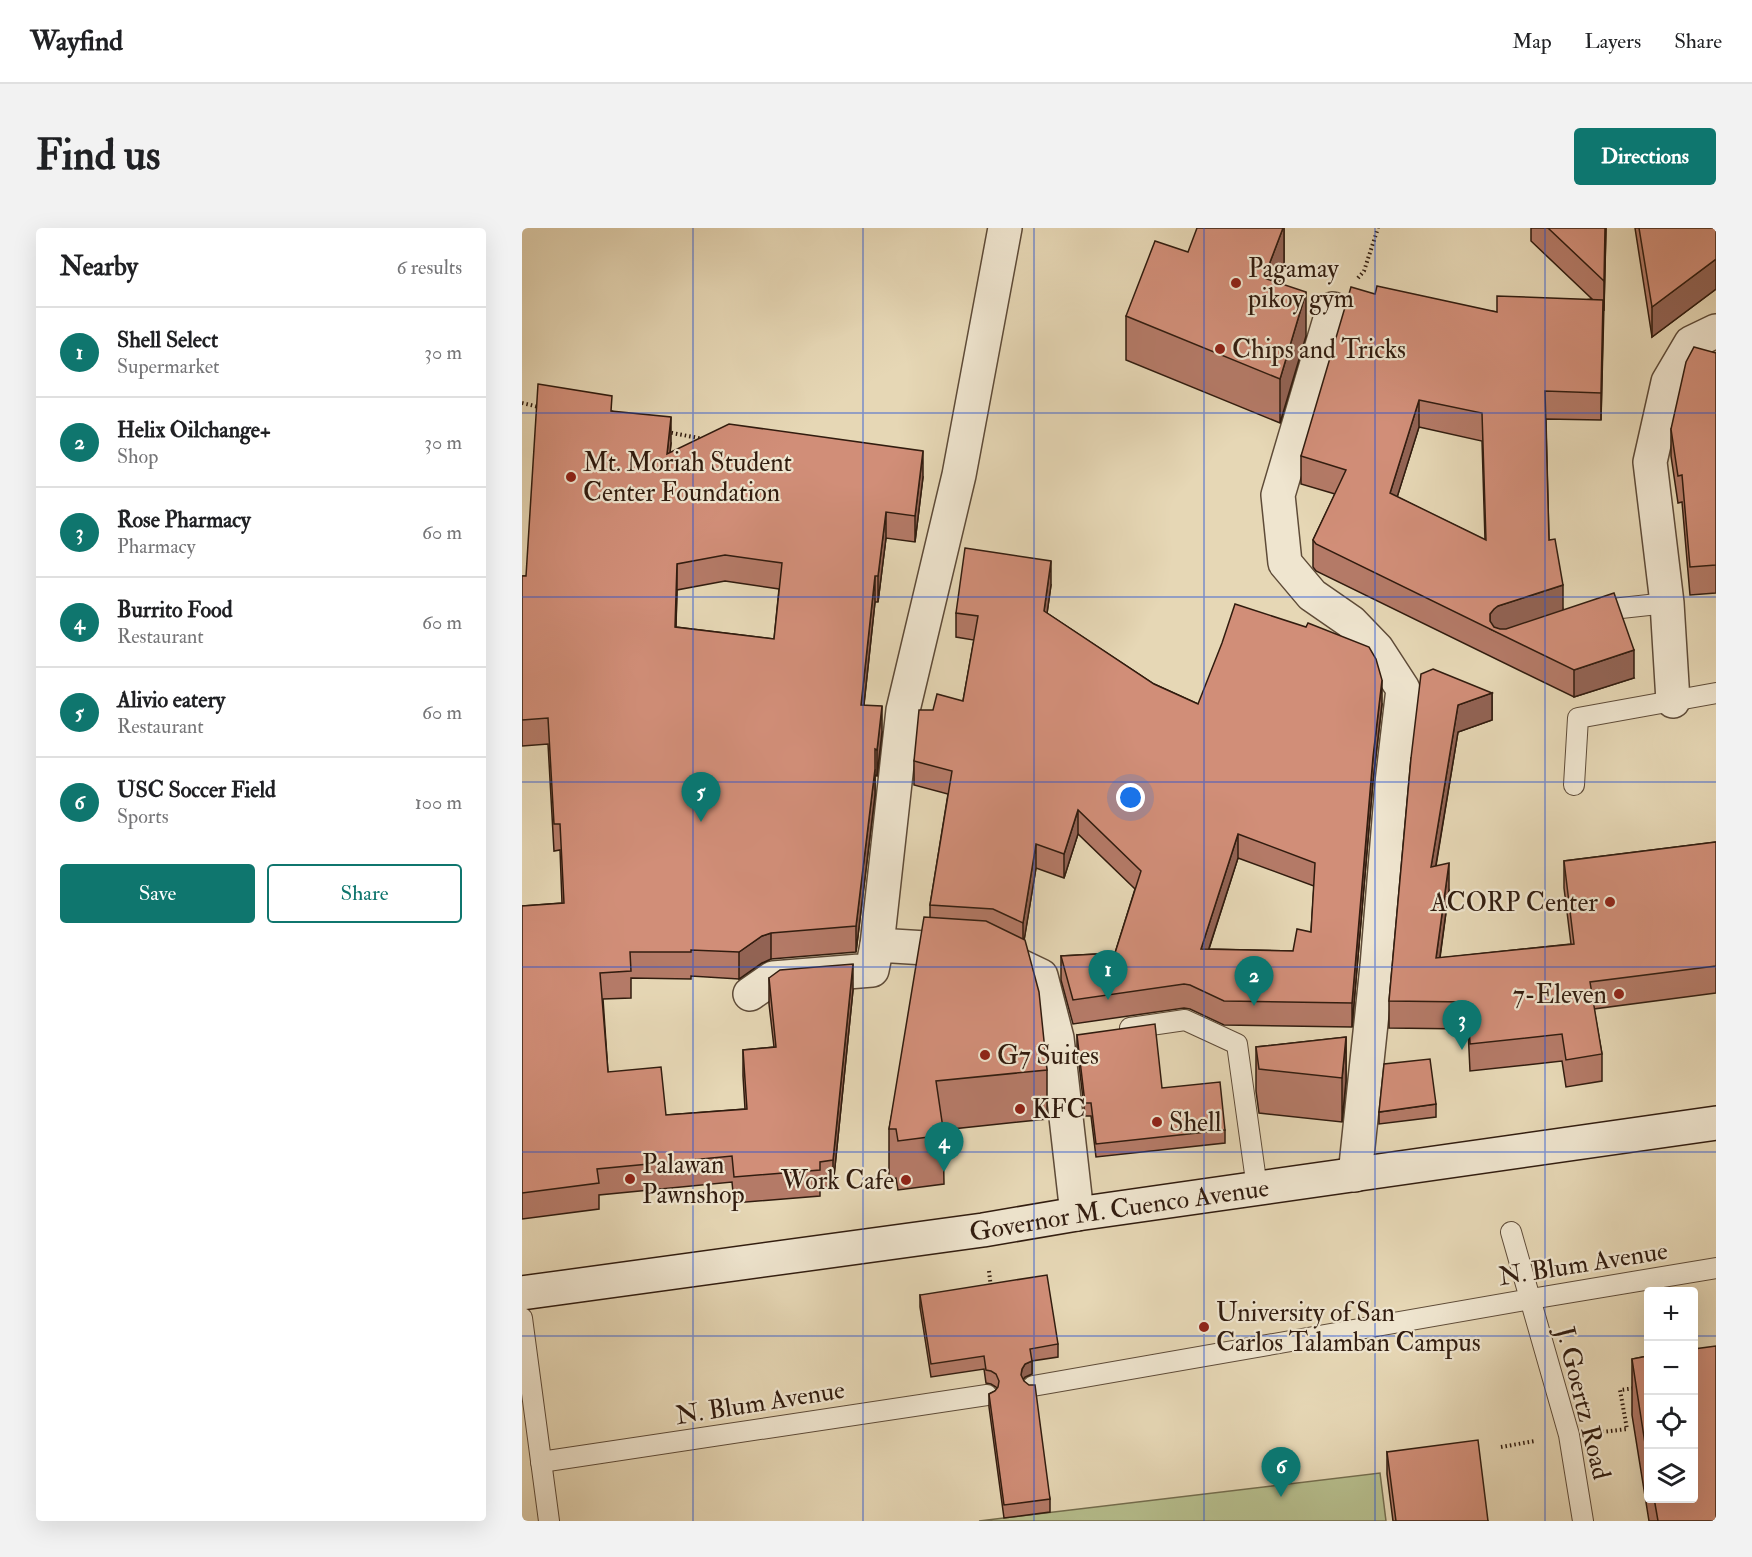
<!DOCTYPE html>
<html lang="en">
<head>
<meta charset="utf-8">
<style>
	:root { --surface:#fff; --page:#f2f2f2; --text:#202124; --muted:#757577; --line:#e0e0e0; --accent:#0f766e }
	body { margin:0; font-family:"IM FELL Double Pica",serif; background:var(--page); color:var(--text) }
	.controls { position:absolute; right:18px; bottom:18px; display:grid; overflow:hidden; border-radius:6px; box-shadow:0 6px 24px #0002 }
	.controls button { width:54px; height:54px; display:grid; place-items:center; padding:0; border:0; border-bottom:2px solid var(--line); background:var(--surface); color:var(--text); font:30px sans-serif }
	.you { position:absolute; left:609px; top:570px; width:21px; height:21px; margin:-15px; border:4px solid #fff; border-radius:50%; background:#1a73e8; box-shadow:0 0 0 9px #1a73e833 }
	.badge { display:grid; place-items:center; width:39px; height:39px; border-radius:50%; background:var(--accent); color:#fff; font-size:20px; font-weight:700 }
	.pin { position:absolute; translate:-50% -50px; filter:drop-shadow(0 2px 3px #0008) }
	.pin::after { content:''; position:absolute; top:32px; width:21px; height:18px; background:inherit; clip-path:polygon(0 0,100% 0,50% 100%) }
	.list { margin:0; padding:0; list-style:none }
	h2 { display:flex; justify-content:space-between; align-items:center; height:78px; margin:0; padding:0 24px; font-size:26px }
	h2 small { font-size:20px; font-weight:400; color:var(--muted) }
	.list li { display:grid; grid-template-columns:39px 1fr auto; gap:18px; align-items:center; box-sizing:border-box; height:90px; padding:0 24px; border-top:2px solid var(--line) }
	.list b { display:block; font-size:22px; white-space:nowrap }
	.list p { margin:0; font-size:20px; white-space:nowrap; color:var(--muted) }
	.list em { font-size:20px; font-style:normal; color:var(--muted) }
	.actions { display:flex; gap:12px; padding:18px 24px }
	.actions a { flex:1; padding:14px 0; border:2px solid var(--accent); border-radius:6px; text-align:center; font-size:21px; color:var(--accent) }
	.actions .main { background:var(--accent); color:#fff }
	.icon { flex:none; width:33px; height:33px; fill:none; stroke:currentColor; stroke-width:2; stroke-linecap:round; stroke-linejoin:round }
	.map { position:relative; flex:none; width:1194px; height:1293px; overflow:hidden; border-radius:6px }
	header { display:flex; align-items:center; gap:36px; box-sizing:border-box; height:84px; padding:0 30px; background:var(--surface); border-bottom:2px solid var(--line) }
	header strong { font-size:28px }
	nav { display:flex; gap:33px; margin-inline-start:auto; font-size:21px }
	.intro { display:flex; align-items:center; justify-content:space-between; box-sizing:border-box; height:144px; padding:0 36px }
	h1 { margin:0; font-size:42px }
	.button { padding:15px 27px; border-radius:6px; background:var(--accent); color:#fff; font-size:21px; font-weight:700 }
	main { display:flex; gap:36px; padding:0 36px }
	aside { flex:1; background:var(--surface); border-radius:6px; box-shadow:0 6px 24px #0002 }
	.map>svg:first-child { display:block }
</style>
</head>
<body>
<header>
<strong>Wayfind</strong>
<nav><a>Map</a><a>Layers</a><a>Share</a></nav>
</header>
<div class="intro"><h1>Find us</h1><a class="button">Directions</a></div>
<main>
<aside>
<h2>Nearby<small>6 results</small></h2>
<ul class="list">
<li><span class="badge">1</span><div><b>Shell Select</b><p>Supermarket</p></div><em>30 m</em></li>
<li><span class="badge">2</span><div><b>Helix Oilchange+</b><p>Shop</p></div><em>30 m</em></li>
<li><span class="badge">3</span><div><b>Rose Pharmacy</b><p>Pharmacy</p></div><em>60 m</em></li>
<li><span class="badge">4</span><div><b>Burrito Food</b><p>Restaurant</p></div><em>60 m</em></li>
<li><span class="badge">5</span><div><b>Alivio eatery</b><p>Restaurant</p></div><em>60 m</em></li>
<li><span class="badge">6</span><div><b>USC Soccer Field</b><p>Sports</p></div><em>100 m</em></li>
</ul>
<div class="actions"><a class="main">Save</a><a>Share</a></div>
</aside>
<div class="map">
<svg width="1194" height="1293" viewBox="0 0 1194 1293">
	<rect width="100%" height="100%" fill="#e6d7b5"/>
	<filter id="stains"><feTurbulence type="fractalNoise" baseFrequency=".00333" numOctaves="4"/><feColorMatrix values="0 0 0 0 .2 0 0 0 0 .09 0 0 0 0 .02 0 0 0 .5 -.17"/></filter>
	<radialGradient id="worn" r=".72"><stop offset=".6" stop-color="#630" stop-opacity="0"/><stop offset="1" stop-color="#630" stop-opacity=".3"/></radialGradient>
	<!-- green -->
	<path fill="#b6be8d" stroke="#746d4e" stroke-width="1.5" d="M858,1245L864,1293H457Z"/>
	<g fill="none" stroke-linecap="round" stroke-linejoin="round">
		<defs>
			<g id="lane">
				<path d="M1071,387L1090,381L1145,375"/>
				<path d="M1052,557L1056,490L1194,465"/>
				<path d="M608,800L663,792L715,816L735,960"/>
				<path d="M989,1004L1047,1207L1061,1293"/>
				<path d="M0,1090L27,1293"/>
				<path d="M511,1158L1009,1071L1194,1040"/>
				<path d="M19,1234L465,1167"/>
			</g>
			<g id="street">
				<path d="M811,81L756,267L763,335L790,367L829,394L855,421L881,461L870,555L855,738L833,947"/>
				<path d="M1151,473L1145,375L1128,234L1146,154L1169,115L1194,103"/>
				<path d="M355,717L381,482L437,247L483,0"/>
				<path d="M228,766L251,750L350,742L355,717L469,724L519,748L535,810L555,986"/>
			</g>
			<g id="secondary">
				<path id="s1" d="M0,1065L461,1002L555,986L1194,895"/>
			</g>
		</defs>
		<!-- lane casing -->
		<use href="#lane" stroke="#5e4b38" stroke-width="22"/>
		<!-- street casing -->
		<use href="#street" stroke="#5e4b38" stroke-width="36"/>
		<!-- secondary casing -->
		<use href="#secondary" stroke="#311c0f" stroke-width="36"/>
		<!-- path -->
		<g stroke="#311c0f" stroke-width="4" stroke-dasharray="1.5 3" stroke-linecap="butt">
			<path d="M836,50L842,43L856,0"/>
			<path d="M0,175L17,179"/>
			<path d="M145,204L182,211"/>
			<path d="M467,1043L469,1060"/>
			<path d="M1080,1204L1105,1201L1098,1162L1114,1160"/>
			<path d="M979,1219L1013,1213"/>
		</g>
		<!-- lane -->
		<use href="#lane" stroke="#efe5cf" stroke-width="20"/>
		<!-- street -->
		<use href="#street" stroke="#efe5cf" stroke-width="33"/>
		<!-- secondary -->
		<use href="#secondary" stroke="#efe5cf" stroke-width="33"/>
	</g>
	<!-- wall -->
	<g fill="#b47a67" stroke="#311c0f" stroke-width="1.5" fill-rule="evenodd">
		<path d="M762,0V42L757,55L784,108L758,195L604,132V88L666,24Z"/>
		<path d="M1009,0H1084L1079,192L1024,191L1027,312L1041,382L1112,450L1052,469L794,343L791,339V312L813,266L779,256V228L853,66L975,84L1070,71L1009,13ZM897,199L960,213L963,312L875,269Z"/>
		<path d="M1113,0H1194V61L1130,109Z"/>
		<path d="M1194,125V365L1168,367L1160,274L1156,275L1149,228V201Z"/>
		<path d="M90,183L149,215L148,225L401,249L393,314L364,310L356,374H353L342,477L360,504L355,548L353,547V567L334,724L249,731L240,735L217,751L169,748V751L109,750V770L81,771L86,844L144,887L223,881L221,848V822L252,819L247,776V750L331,762L311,958L298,960V968L212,975L210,954L77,967V981L0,991V678L40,675L38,622L32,623L26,516L0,518V348H4ZM203,353L257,361L252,411L154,399L155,362Z"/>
		<path d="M529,357L525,385L632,456L676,476H860L851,553L830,799L702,797L668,781L662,780L551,796L539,752V728L593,725L613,661L556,606L542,650L514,640L502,712L525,842V891L421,902L422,956L376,962L374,950L367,951V901L408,690V677L426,566L392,557V533L411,482L441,473L452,412L434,409V385ZM716,630L792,658L789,704L771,723L687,721Z"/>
		<path d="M970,465V492L936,504L914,638L927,662L918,730L1049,716L1042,660V633L1194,614V765L1072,781L1080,826V853L1044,859L1040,833L948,843L946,801L867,800V773L889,530Z"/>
		<path d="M555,807L640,860L703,902V915L574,929L569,888H563L555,819Z"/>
		<path d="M824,809V853L820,894L737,885L734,863V819Z"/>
		<path d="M914,876V889L857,896V884Z"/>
		<path d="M398,1067L536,1116V1129L510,1133V1146L503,1149L501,1151L528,1271V1284L482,1290L467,1179V1166L473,1163L475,1161L474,1159L469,1156L464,1155L462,1141L409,1149L398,1079Z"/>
		<path d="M1126,1128V1270H1172L1194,1293H1127L1110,1187V1131Z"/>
		<path d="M865,1224L966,1293H871L865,1246Z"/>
	</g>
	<!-- shaded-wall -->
	<g fill="#926354" stroke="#311c0f" stroke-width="1.5">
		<path d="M761,0H762V42L742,94V50Z"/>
		<path d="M1083,0H1084L1082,83V53Z"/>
		<path d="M1194,31V61L1130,109V79Z"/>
		<path d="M784,64V108L758,195V151Z"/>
		<path d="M1081,72V99L1079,192V165Z"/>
		<path d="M897,172V199L868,292V265Z"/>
		<path d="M149,189V215L145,252V226Z"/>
		<path d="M401,223V249L393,314V288Z"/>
		<path d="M364,284V310L356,374V348Z"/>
		<path d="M529,333V357L522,407V383Z"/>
		<path d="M155,336V362L153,425V399Z"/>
		<path d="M353,348V374L339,503V477Z"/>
		<path d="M1041,357V384L977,405L968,401V386L972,381L976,378Z"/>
		<path d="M1112,422V450L1052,469V442Z"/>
		<path d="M860,452V476L851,553L830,799V775L851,529Z"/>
		<path d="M970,465V492L936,504L909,666V639L936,477Z"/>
		<path d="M360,478V504L355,548V522Z"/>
		<path d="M353,541V567L334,724V698Z"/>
		<path d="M556,582V606L542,650V626Z"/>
		<path d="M716,606V630L679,745V721Z"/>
		<path d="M514,616V640L501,719V695Z"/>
		<path d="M927,635V662L914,757V730Z"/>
		<path d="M249,705V731L240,735L217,751V724L240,708Z"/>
		<path d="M331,736V762L311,958V932Z"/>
		<path d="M824,809V853L820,894V850Z"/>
		<path d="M510,1133V1146L503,1149L500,1153L499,1147L500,1141L503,1136Z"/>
	</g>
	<!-- building -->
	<g fill="#d18e78" stroke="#311c0f" stroke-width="1.5" fill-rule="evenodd">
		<path d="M675,0H761L742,50L784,64L758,151L604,88L633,13L666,24Z"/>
		<path d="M1026,0H1083L1082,53Z"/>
		<path d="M1117,0H1194V31L1130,79Z"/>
		<path d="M855,58L975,84V68L1081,72L1079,165L1023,163L1027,312L1033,311L1041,357L976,378L972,381L968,386V393L972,399L978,401H984L1092,365L1112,422L1052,442L794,316L791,312L824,242L779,228L829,59L853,66ZM897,172L960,185L964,312L868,265Z"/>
		<path d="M1172,119L1194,125V337L1168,339L1160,247L1156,248L1149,201L1164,134Z"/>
		<path d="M16,156L90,168L89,183L149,189L145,226L207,196L401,223L393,288L364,284L356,348H353L339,477L360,478L355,522L353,521V541L334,698L249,705L240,708L217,724L169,722V724H108L109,743L78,745L86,844L139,839L144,887L225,881L221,822L254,819L247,750L258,742L331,736L311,932L298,934V942L212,949L210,928L75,941L77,955L0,965V678L42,675L38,596H32L26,490L0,492V348H4ZM203,327L260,335L252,411L153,399L155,336Z"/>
		<path d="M443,320L529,333L522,383L632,456L676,476L700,415L713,376L784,399L786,395L847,419L854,431L860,452L851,529L830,775L702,773L668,757L662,756L551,772L539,728L593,725L619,643L556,582L542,626L514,616L501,695L471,681L408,677L430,543L392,533L397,482H411L415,466L441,473L456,388L434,385ZM716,606L793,635L789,704L775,701L771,723L679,721Z"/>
		<path d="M911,441L970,465L936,477L909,639L927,635L914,730L1052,716L1042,633L1194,614V738L1068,754L1080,826L1044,832L1040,806L948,816L946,774L867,773L889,530L899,446Z"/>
		<path d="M402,689L464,693L503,712L517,764L525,842L414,853L422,907L376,913L374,901H367Z"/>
		<path d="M633,796L640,860L698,854L703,902L574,916L569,875H563L555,807Z"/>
		<path d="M824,809L820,850L737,841L734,819Z"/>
		<path d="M908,831L914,876L857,884L862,836Z"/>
		<path d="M525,1047L536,1116L508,1121L510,1133L503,1136L500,1141L499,1147L502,1153L507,1157H513L528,1271L482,1277L467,1166L473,1163L476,1159L477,1153L474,1146L469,1143L464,1142L462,1128L409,1136L398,1067Z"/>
		<path d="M1194,1118V1293H1136L1132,1270H1172V1121Z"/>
		<path d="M1126,1128V1235L1110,1131Z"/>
		<path d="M956,1212L966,1293H874L865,1224Z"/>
	</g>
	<!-- grid -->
	<path fill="none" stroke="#1d4ed8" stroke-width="1.5" stroke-opacity="0.55" d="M171,0V1293M341,0V1293M512,0V1293M682,0V1293M853,0V1293M1023,0V1293M0,185H1194M0,369H1194M0,554H1194M0,739H1194M0,924H1194M0,1108H1126M1172,1108H1194"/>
	<!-- markers -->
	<g fill="#8f2418" stroke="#efe5cf" stroke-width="2">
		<circle cx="714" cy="55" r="6"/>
		<circle cx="698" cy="121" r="6"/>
		<circle cx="49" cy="249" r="6"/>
		<circle cx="1088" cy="674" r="6"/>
		<circle cx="1097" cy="766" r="6"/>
		<circle cx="463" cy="827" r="6"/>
		<circle cx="498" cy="881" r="6"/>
		<circle cx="635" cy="894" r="6"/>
		<circle cx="108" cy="951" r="6"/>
		<circle cx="384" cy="952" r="6"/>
		<circle cx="682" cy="1099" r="6"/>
	</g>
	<g text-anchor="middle" stroke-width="4.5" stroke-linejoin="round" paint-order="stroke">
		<!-- poi labels -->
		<g font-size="26" fill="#311c0f" stroke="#efe5cf" text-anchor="start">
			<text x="726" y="49">Pagamay<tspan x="726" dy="30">pikoy gym</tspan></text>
			<text x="710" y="130">Chips and Tricks</text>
			<text x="61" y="243">Mt. Moriah Student<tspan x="61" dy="30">Center Foundation</tspan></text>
			<text x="1076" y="683" text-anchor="end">ACORP Center</text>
			<text x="1085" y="775" text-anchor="end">7-Eleven</text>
			<text x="475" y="836">G7 Suites</text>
			<text x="510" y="890">KFC</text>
			<text x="647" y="903">Shell</text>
			<text x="120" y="945">Palawan<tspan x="120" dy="30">Pawnshop</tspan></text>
			<text x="372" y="961" text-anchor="end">Work Cafe</text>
			<text x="694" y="1093">University of San<tspan x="694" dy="30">Carlos Talamban Campus</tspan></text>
		</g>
		<!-- street labels -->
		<g font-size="26" fill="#311c0f" stroke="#efe5cf">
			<text dy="9" stroke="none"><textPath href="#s1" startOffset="603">Governor M. Cuenco Avenue</textPath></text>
			<text transform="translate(1061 1035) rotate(-9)" y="9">N. Blum Avenue</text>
			<text transform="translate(238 1174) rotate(-9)" y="9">N. Blum Avenue</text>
			<text transform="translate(1062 1175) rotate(76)" y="9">J. Goertz Road</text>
		</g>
	</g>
	<rect width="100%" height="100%" filter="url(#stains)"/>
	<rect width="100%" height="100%" fill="url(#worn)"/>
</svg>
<div class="controls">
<button>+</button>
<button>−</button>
<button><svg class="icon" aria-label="locate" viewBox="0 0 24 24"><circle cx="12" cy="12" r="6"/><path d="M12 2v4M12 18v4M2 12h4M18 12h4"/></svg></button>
<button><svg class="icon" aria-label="layers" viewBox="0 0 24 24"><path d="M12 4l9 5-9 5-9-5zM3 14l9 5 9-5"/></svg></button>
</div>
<div class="you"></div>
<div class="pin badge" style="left:586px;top:772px">1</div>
<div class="pin badge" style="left:732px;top:778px">2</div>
<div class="pin badge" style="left:940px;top:822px">3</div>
<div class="pin badge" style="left:422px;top:944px">4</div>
<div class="pin badge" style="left:179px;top:594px">5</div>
<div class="pin badge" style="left:759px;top:1269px">6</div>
</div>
</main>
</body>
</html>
